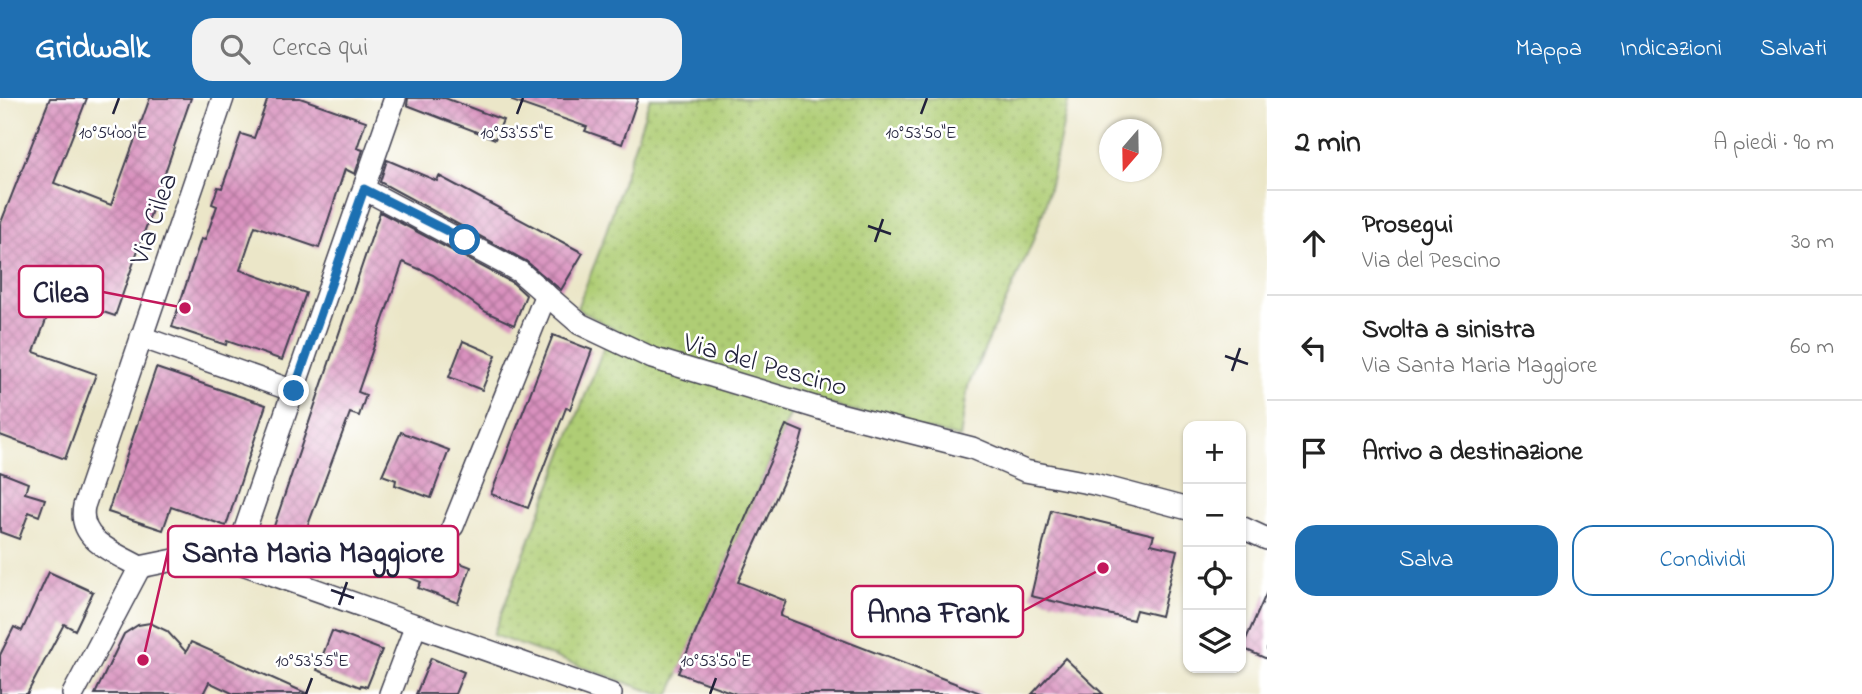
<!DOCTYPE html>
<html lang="it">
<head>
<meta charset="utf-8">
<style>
	:root { --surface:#fff; --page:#f2f2f2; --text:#222; --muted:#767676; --line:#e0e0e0; --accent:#1f6fb2 }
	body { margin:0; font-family:"Indie Flower",sans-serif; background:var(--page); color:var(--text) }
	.controls { position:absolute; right:21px; bottom:21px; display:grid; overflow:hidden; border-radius:14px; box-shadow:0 2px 5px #0004 }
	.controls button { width:63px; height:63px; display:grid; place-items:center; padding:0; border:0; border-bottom:2px solid var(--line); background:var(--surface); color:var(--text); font:35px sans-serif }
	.compass { position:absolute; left:1099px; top:21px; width:63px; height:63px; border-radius:50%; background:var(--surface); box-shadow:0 2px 5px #0004; rotate:200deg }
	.stop { position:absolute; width:21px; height:21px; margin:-16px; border:5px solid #1f6fb2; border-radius:50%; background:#fff }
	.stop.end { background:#1f6fb2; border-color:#fff; box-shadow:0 2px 7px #0008 }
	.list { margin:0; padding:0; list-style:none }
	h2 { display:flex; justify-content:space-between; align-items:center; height:91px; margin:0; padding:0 28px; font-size:30px }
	h2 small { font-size:23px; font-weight:400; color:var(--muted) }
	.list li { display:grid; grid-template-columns:46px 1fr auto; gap:21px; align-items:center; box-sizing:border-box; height:105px; padding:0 28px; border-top:2px solid var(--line) }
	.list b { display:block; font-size:26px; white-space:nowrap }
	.list p { margin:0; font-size:23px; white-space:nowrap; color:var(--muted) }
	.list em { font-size:23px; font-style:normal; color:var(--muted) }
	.actions { display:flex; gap:14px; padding:21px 28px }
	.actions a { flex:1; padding:16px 0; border:2px solid var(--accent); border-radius:21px; text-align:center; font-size:24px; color:var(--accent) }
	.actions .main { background:var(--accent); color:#fff }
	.icon { flex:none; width:38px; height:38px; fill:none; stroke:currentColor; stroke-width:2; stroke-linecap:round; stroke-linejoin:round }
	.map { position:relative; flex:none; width:1267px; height:596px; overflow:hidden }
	header { display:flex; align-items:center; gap:42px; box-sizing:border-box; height:98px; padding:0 35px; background:var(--accent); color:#fff }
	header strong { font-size:33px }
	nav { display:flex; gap:38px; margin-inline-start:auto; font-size:24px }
	.search { width:490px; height:63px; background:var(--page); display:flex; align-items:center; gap:18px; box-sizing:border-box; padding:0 24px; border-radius:21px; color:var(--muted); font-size:26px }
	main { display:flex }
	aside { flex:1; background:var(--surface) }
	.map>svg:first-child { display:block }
</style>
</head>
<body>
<header>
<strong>Gridwalk</strong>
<div class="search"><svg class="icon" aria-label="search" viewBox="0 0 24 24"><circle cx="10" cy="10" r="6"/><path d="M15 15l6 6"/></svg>Cerca qui</div>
<nav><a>Mappa</a><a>Indicazioni</a><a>Salvati</a></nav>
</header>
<main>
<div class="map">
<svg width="1267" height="596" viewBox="0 0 1267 596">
	<defs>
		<pattern id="grass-dots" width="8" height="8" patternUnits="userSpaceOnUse" patternTransform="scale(1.75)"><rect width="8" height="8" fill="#afcd74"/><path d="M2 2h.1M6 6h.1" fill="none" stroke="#96b065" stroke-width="1.8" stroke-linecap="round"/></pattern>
		<pattern id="building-cross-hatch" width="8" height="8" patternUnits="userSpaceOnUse" patternTransform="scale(1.75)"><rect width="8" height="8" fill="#d991be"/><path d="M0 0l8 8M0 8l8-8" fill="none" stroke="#b0769c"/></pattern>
	</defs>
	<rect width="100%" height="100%" fill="#fff"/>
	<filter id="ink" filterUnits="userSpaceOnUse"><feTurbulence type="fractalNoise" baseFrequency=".0143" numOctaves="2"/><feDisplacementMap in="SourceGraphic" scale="14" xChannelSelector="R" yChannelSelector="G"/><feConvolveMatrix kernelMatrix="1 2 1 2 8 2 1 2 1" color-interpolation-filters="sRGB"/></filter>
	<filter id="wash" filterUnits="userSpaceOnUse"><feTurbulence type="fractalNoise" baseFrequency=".00686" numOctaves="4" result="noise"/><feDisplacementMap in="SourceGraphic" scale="28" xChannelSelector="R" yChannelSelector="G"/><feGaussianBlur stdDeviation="1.57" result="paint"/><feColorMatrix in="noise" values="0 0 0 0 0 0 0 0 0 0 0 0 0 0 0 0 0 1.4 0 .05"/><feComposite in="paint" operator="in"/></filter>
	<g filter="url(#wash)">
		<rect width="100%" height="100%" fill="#ebe6c8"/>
		<!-- grass -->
		<g fill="url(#grass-dots)" stroke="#687858" stroke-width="2">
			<path d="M650,0H1069L1045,109L1030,150L968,288L960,340C830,305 692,281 577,210L600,152Z"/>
			<path d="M605,246L793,310L670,596H658L493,537Z"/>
		</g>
		<g id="blocks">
			<!-- building -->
			<g fill="url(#building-cross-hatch)">
				<path d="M50,0H87L54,85L111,107L150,0H191L115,218L55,198L34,254L96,276L65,361L0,337V127Z"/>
				<path d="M268,0H300L366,23L357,50L363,52L355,76L345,71L319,150L255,128L240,172L306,195L282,262L227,243L226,247L172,229L201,141L205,142L217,108L212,106L218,89L222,90L241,36L254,40Z"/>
				<path d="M408,0H445L503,22L495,41L407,7Z"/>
				<path d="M513,0H638L622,46L585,33L587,29L512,3Z"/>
				<path d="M387,62L437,83L439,78L583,155L561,192L526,163L380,84Z"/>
				<path d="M380,114L513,185L526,197L514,227L486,214L433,177L403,164L358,294L366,297L359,318L350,315L296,459L267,449Z"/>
				<path d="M553,237L592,252L570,311L566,310L528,410L491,396Z"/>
				<path d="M463,243L496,257L482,292L449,279Z"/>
				<path d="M156,270L266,307L226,428L171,409L163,432L108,414Z"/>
				<path d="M786,327L803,334L799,349L738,484L786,503L780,518L983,596H736L678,575Z"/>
				<path d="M401,334L449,352L431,400L395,387L396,382L382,377Z"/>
				<path d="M0,374L28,385L25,395L45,401L39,418L29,414L19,441L0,434Z"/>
				<path d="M1051,412L1154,437L1151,446L1177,452L1161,518L1136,512L1133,522L1031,498Z"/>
				<path d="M385,431L422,445L420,450L471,469L458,505L418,490L421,484L371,465Z"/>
				<path d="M49,474L93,494L75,532L64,526L27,596H0V557L14,529L22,533Z"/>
				<path d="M1267,494V561L1242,550Z"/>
				<path d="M150,525L167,533L186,554L191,544L308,596H234L209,584L203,596H95L124,536L138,527Z"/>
				<path d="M332,533L382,552L367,589L361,587L360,589L317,572Z"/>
				<path d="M431,560L464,574L455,596H416Z"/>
				<path d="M1065,560L1103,596H1032Z"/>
			</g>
		</g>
	</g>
	<g filter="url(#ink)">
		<use href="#blocks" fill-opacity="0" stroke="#403f50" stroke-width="2"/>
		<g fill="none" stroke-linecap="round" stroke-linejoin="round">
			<defs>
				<g id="minor">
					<path d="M223,0L84,408C77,442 115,455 140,469L184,460L234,463L611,596"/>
					<path d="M364,91L520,174L580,226L652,260L831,314L972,350L1025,373L1094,386L1188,411"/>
					<path d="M141,239L294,293"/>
					<path d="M453,428L546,196"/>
					<path d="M1241,429L1267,441"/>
					<path d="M234,463L395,0"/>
					<path d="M73,596L140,469"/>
					<path d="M390,596L416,527"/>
				</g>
			</defs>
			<!-- minor casing -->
			<use href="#minor" stroke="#403f50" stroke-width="24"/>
			<!-- minor -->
			<use href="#minor" stroke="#fff" stroke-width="21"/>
		</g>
	</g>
	<g fill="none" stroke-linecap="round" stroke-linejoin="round" filter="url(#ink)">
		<!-- route -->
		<path stroke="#1f6fb2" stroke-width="9" d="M294,293L364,91L465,142"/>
	</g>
	<!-- ticks -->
	<path fill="none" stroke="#22223b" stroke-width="2.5" d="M113,16L119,0M517,16L523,0M921,16L927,0M868,128L891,136M875,144L883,121M1225,258L1248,266M1232,273L1240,250M331,492L354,500M339,507L347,484M306,596L312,580M710,596L716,580"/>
	<g text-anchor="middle" stroke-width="5" stroke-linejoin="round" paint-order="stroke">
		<!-- street labels -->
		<g font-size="28" fill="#22223b" stroke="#fff">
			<text transform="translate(152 120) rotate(-71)" y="10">Via Cilea</text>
			<text transform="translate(766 265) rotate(16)" y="10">Via del Pescino</text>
		</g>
	</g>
	<g font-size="18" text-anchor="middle" fill="#22223b" stroke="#fff" stroke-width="5" stroke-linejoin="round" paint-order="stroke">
		<text x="517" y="40">10°53'55"E</text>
		<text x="921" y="40">10°53'50"E</text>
		<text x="113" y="40">10°54'00"E</text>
		<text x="312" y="568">10°53'55"E</text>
		<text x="716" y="568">10°53'50"E</text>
	</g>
	<!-- callouts -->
	<path fill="none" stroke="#c2185b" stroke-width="2.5" d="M185 210L103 194M143 562L168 453M1103 470L1023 513"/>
	<g fill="#c2185b" stroke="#fff" stroke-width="2.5">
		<circle cx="185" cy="210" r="7"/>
		<circle cx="143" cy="562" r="7"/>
		<circle cx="1103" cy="470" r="7"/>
	</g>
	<g fill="#fff" stroke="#c2185b" stroke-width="2.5">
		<rect x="19" y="168" width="84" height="51" rx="7"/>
		<rect x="168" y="428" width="290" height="51" rx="7"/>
		<rect x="852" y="488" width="171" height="51" rx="7"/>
	</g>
	<g font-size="30" text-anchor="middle" font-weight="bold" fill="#22223b">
		<text x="61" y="204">Cilea</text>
		<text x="313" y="464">Santa Maria Maggiore</text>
		<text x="938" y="524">Anna Frank</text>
	</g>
</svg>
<div class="controls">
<button>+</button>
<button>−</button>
<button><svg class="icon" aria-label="locate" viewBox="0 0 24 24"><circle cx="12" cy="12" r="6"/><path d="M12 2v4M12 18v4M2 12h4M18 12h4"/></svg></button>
<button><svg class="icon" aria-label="layers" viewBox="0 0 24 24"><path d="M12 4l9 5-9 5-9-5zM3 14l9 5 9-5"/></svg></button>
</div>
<svg class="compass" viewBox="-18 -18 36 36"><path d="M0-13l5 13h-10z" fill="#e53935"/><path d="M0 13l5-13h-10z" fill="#767676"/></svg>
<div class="stop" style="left:465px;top:142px"></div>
<div class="stop end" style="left:294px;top:293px"></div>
</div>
<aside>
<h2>2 min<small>A piedi · 90 m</small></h2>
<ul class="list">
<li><svg class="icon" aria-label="ahead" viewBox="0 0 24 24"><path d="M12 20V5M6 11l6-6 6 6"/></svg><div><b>Prosegui</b><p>Via del Pescino</p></div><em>30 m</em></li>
<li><svg class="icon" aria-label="left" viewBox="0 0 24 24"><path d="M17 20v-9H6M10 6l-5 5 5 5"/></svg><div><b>Svolta a sinistra</b><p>Via Santa Maria Maggiore</p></div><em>60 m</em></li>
<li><svg class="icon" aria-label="arrive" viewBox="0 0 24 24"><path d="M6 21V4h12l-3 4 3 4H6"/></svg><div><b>Arrivo a destinazione</b></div></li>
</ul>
<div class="actions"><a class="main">Salva</a><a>Condividi</a></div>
</aside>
</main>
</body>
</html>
